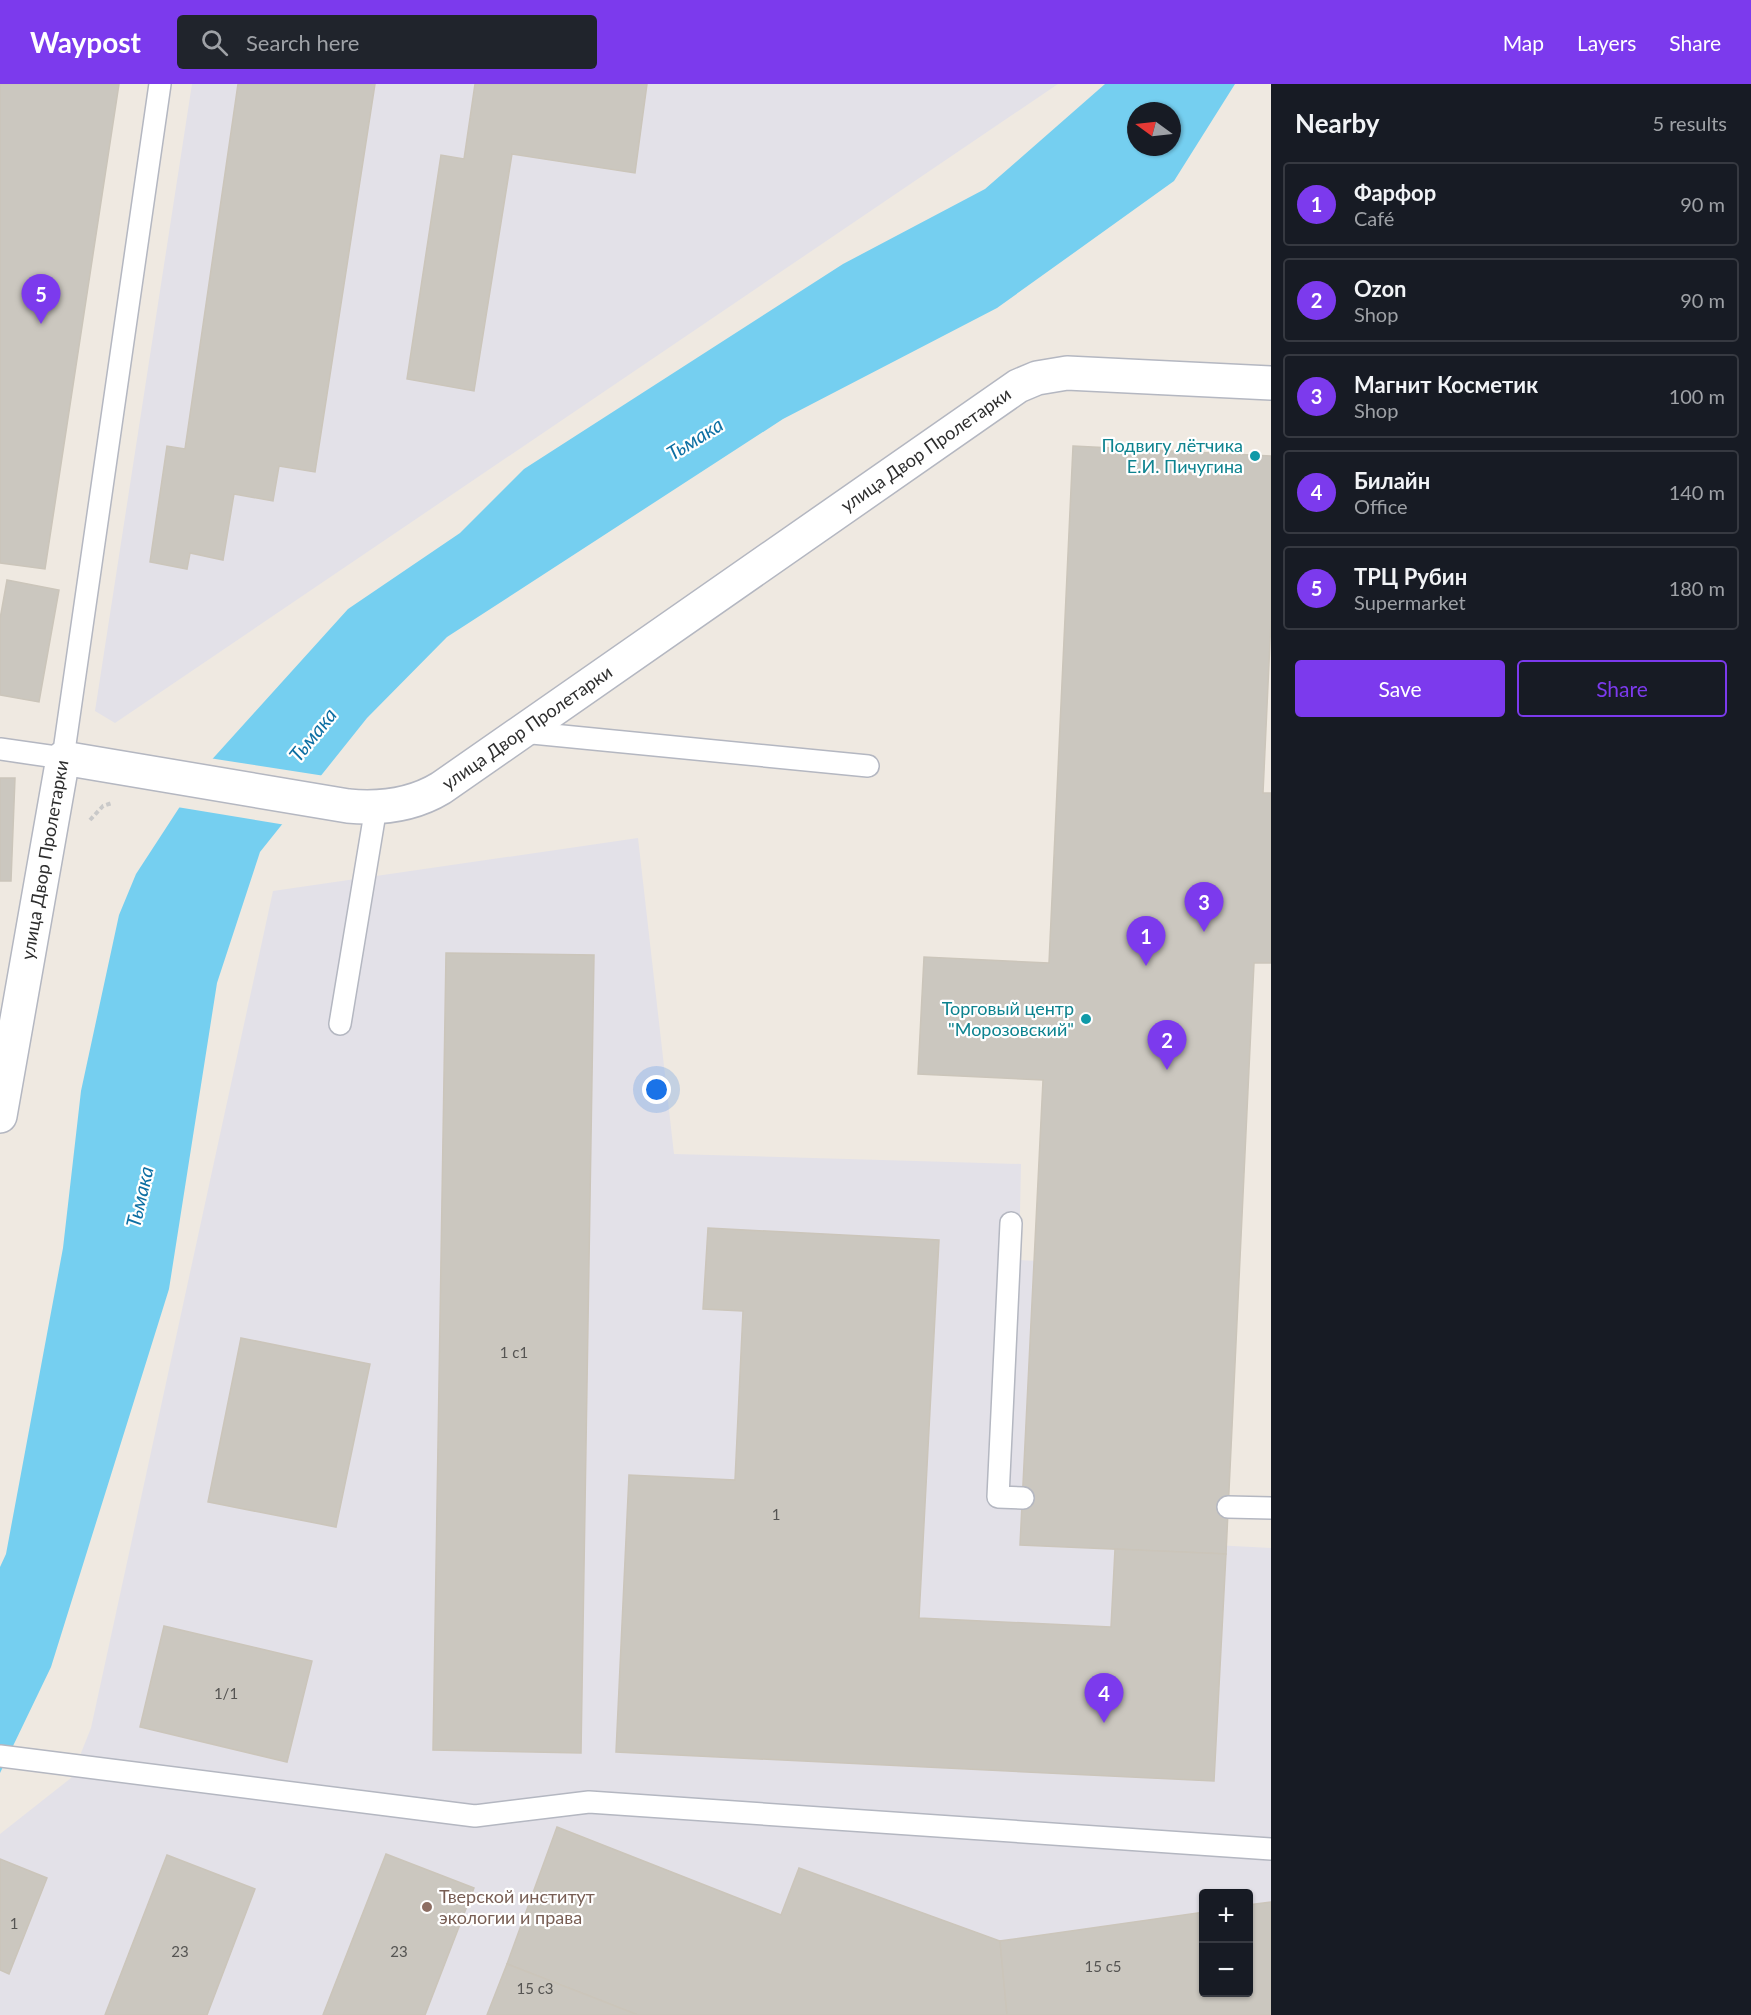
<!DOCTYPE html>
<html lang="en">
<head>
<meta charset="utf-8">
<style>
	:root { --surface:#171b24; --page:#20242c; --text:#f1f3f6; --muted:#9ea1a6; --line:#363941; --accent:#7c3aed }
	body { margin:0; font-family:Lato,sans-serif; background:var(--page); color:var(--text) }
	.controls { position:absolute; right:18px; bottom:18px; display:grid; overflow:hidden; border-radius:6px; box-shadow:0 2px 4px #0004 }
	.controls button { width:54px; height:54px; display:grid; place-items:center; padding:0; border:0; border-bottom:2px solid var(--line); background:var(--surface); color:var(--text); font:30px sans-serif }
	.compass { position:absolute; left:1127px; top:18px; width:54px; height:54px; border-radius:50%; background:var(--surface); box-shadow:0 2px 4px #0004; rotate:285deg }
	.you { position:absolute; left:657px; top:1006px; width:21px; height:21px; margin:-15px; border:4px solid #fff; border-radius:50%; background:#1a73e8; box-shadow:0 0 0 9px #1a73e833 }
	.badge { display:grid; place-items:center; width:39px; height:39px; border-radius:50%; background:var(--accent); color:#fff; font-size:20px; font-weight:700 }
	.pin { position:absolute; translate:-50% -50px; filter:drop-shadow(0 2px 3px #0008) }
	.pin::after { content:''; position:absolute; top:32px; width:21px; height:18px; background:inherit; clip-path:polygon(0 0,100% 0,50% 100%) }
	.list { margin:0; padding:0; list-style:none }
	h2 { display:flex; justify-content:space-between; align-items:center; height:78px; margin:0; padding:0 24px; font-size:26px }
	h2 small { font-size:20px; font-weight:400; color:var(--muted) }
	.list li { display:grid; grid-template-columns:39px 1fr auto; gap:18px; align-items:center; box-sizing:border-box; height:84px; margin:0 12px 12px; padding:0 12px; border:2px solid var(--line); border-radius:6px }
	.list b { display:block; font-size:22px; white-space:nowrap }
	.list p { margin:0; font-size:20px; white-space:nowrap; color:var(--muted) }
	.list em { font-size:20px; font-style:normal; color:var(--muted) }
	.actions { display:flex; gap:12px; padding:18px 24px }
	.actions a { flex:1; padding:14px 0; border:2px solid var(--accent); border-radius:6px; text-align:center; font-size:21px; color:var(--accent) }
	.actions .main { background:var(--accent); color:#fff }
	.icon { flex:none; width:33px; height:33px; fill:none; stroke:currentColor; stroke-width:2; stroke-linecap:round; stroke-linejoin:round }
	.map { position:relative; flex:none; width:1271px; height:1931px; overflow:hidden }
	header { display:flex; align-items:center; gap:36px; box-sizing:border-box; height:84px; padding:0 30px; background:var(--accent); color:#fff }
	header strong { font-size:28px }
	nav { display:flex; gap:33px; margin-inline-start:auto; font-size:21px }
	.search { width:420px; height:54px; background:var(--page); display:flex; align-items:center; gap:15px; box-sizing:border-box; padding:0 21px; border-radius:6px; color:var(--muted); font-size:22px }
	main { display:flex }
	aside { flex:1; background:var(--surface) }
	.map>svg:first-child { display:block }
</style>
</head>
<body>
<header>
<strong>Waypost</strong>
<div class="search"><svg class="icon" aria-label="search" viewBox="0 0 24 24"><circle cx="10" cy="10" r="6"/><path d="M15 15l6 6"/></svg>Search here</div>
<nav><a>Map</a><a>Layers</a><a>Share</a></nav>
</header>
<main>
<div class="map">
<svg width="1271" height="1931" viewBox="0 0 1271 1931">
	<rect width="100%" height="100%" fill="#efe9e1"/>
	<!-- industrial -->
	<g fill="#e3e1e8" fill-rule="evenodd">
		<path d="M192,0H1058L115,639L95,627Z"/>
		<path d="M638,754L674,1070L1021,1080L1019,1176L1172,1184L1156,1458L1271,1464V1931H0V1750L71,1694L91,1644L273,807ZM1204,1810H1248V1908H1204Z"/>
	</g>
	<!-- water -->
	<path fill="#75cff0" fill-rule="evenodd" d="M1105,0H1235L1174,97L997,224L783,335L447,553L367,634L260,768L217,899L169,1205L51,1583L0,1689V1483L6,1470L63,1164L81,1007L119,831L136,790L207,681L348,525L460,449L524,385L843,180L985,105ZM1136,27H1172V63H1136Z"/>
	<!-- pier -->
	<path fill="#efe9e1" d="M209,674L325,692L286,741L177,723Z"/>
	<!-- building -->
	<g fill="#cbc7bf" stroke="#cbc5ba" stroke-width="1.5">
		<path d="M0,0H119L45,485L0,479Z"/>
		<path d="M238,0H375L315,388L279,382L273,417L234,410L223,476L190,469L187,485L150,478L167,362L185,365Z"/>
		<path d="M475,0H647L635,89L512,70L474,307L407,295L441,71L464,75Z"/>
		<path d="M1073,362L1271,372V536L1263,709H1271V879H1254L1226,1470L1020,1461L1043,996L918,990L924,873L1049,879Z"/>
		<path d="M7,496L59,506L39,618L0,611V535Z"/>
		<path d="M0,694H15L11,797H0Z"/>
		<path d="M446,869L594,871L581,1669L433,1666Z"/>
		<path d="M708,1144L939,1156L919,1534L1111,1543L1115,1465L1226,1470L1214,1697L616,1668L629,1391L735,1396L743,1227L703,1225Z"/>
		<path d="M241,1254L370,1280L336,1443L208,1418Z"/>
		<path d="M164,1542L312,1577L287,1678L140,1643Z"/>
		<path d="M557,1743L781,1831L799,1784L1000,1857L1007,1931H638L507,1880Z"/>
		<path d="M386,1770L474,1804L425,1931H323Z"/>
		<path d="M167,1771L255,1805L207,1931H105Z"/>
		<path d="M0,1775L47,1794L9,1890L0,1886Z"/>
		<path d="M1271,1818V1931H1007L1000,1857L1204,1828V1908H1248V1821Z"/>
		<path d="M507,1880L638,1931H487Z"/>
	</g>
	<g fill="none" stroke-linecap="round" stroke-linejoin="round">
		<defs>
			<g id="service">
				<path d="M522,648L868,682"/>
				<path d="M0,665L63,674L160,0"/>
				<path d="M340,940L376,723"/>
				<path d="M1011,1139L998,1413L1023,1414"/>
				<path d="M1228,1423L1271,1424"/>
				<path d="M0,1672L475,1732L589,1718L1271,1765"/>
			</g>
			<g id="minor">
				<path id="s1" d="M0,1032L63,674L348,722C380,725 413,721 441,704L1018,302L1037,294L1067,289L1271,299"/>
			</g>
		</defs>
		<!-- service casing -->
		<use href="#service" stroke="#b4b7c1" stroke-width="24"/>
		<!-- minor casing -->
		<use href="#minor" stroke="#b4b7c1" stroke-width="36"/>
		<!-- path -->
		<path stroke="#c9c9c9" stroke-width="4" stroke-dasharray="4.5 3" stroke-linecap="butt" d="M90,736L103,722L112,719"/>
		<!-- service -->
		<use href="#service" stroke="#fff" stroke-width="21"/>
		<!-- minor -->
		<use href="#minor" stroke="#fff" stroke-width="33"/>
	</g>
	<!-- markers -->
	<g fill="#0f9aa8" stroke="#fff" stroke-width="2">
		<circle cx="1255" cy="372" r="6"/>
		<circle cx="1086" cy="935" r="6"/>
	</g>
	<circle fill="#8d6e63" stroke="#fff" stroke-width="2" cx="427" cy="1823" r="6"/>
	<g text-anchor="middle" stroke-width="4.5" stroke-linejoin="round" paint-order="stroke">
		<!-- number labels -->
		<g font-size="15" fill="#555452">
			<text x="514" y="1274">1 с1</text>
			<text x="776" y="1436">1</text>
			<text x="226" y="1615">1/1</text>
			<text x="14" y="1845">1</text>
			<text x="180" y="1873">23</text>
			<text x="399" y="1873">23</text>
			<text x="1103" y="1888">15 с5</text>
			<text x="535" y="1910">15 с3</text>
		</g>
		<!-- culture labels -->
		<g font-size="18" fill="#0d838f" stroke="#fff" text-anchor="end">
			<text x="1243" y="368">Подвигу лётчика<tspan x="1243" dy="21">Е.И. Пичугина</tspan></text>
			<text x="1074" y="931">Торговый центр<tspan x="1074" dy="21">"Морозовский"</tspan></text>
		</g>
		<!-- street labels -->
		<g font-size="18" fill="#2e2e2e" stroke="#fff">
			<text dy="6" stroke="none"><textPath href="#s1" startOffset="1340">улица Двор Пролетарки</textPath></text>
			<text dy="6" stroke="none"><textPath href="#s1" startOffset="854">улица Двор Пролетарки</textPath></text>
			<text dy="6" stroke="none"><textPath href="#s1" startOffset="260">улица Двор Пролетарки</textPath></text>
		</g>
		<!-- education labels -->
		<g font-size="18" fill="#785e54" stroke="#fff" text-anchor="start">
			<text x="439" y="1819">Тверской институт<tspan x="439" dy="21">экологии и права</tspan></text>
		</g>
		<!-- water labels -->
		<g font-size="20" font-style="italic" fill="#0d6fa3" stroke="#fff">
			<text transform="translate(695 355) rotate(-32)" y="7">Тьмака</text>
			<text transform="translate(313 651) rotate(-51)" y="7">Тьмака</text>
			<text transform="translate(140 1113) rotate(-77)" y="7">Тьмака</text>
		</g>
	</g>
</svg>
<div class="controls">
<button>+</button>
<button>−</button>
</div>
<svg class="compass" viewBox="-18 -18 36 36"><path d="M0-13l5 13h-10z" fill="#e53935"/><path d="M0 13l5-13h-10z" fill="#9ea1a6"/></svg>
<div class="you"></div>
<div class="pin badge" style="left:1146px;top:882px">1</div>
<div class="pin badge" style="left:1167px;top:986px">2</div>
<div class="pin badge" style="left:1204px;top:848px">3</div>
<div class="pin badge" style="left:1104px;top:1639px">4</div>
<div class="pin badge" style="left:41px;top:240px">5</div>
</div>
<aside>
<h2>Nearby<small>5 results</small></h2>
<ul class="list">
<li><span class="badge">1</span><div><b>Фарфор</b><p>Café</p></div><em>90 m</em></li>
<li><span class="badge">2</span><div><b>Ozon</b><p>Shop</p></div><em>90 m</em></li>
<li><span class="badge">3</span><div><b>Магнит Косметик</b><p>Shop</p></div><em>100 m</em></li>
<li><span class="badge">4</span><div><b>Билайн</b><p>Office</p></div><em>140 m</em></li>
<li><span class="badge">5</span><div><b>ТРЦ Рубин</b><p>Supermarket</p></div><em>180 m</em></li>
</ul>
<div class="actions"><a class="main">Save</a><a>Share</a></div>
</aside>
</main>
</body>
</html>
